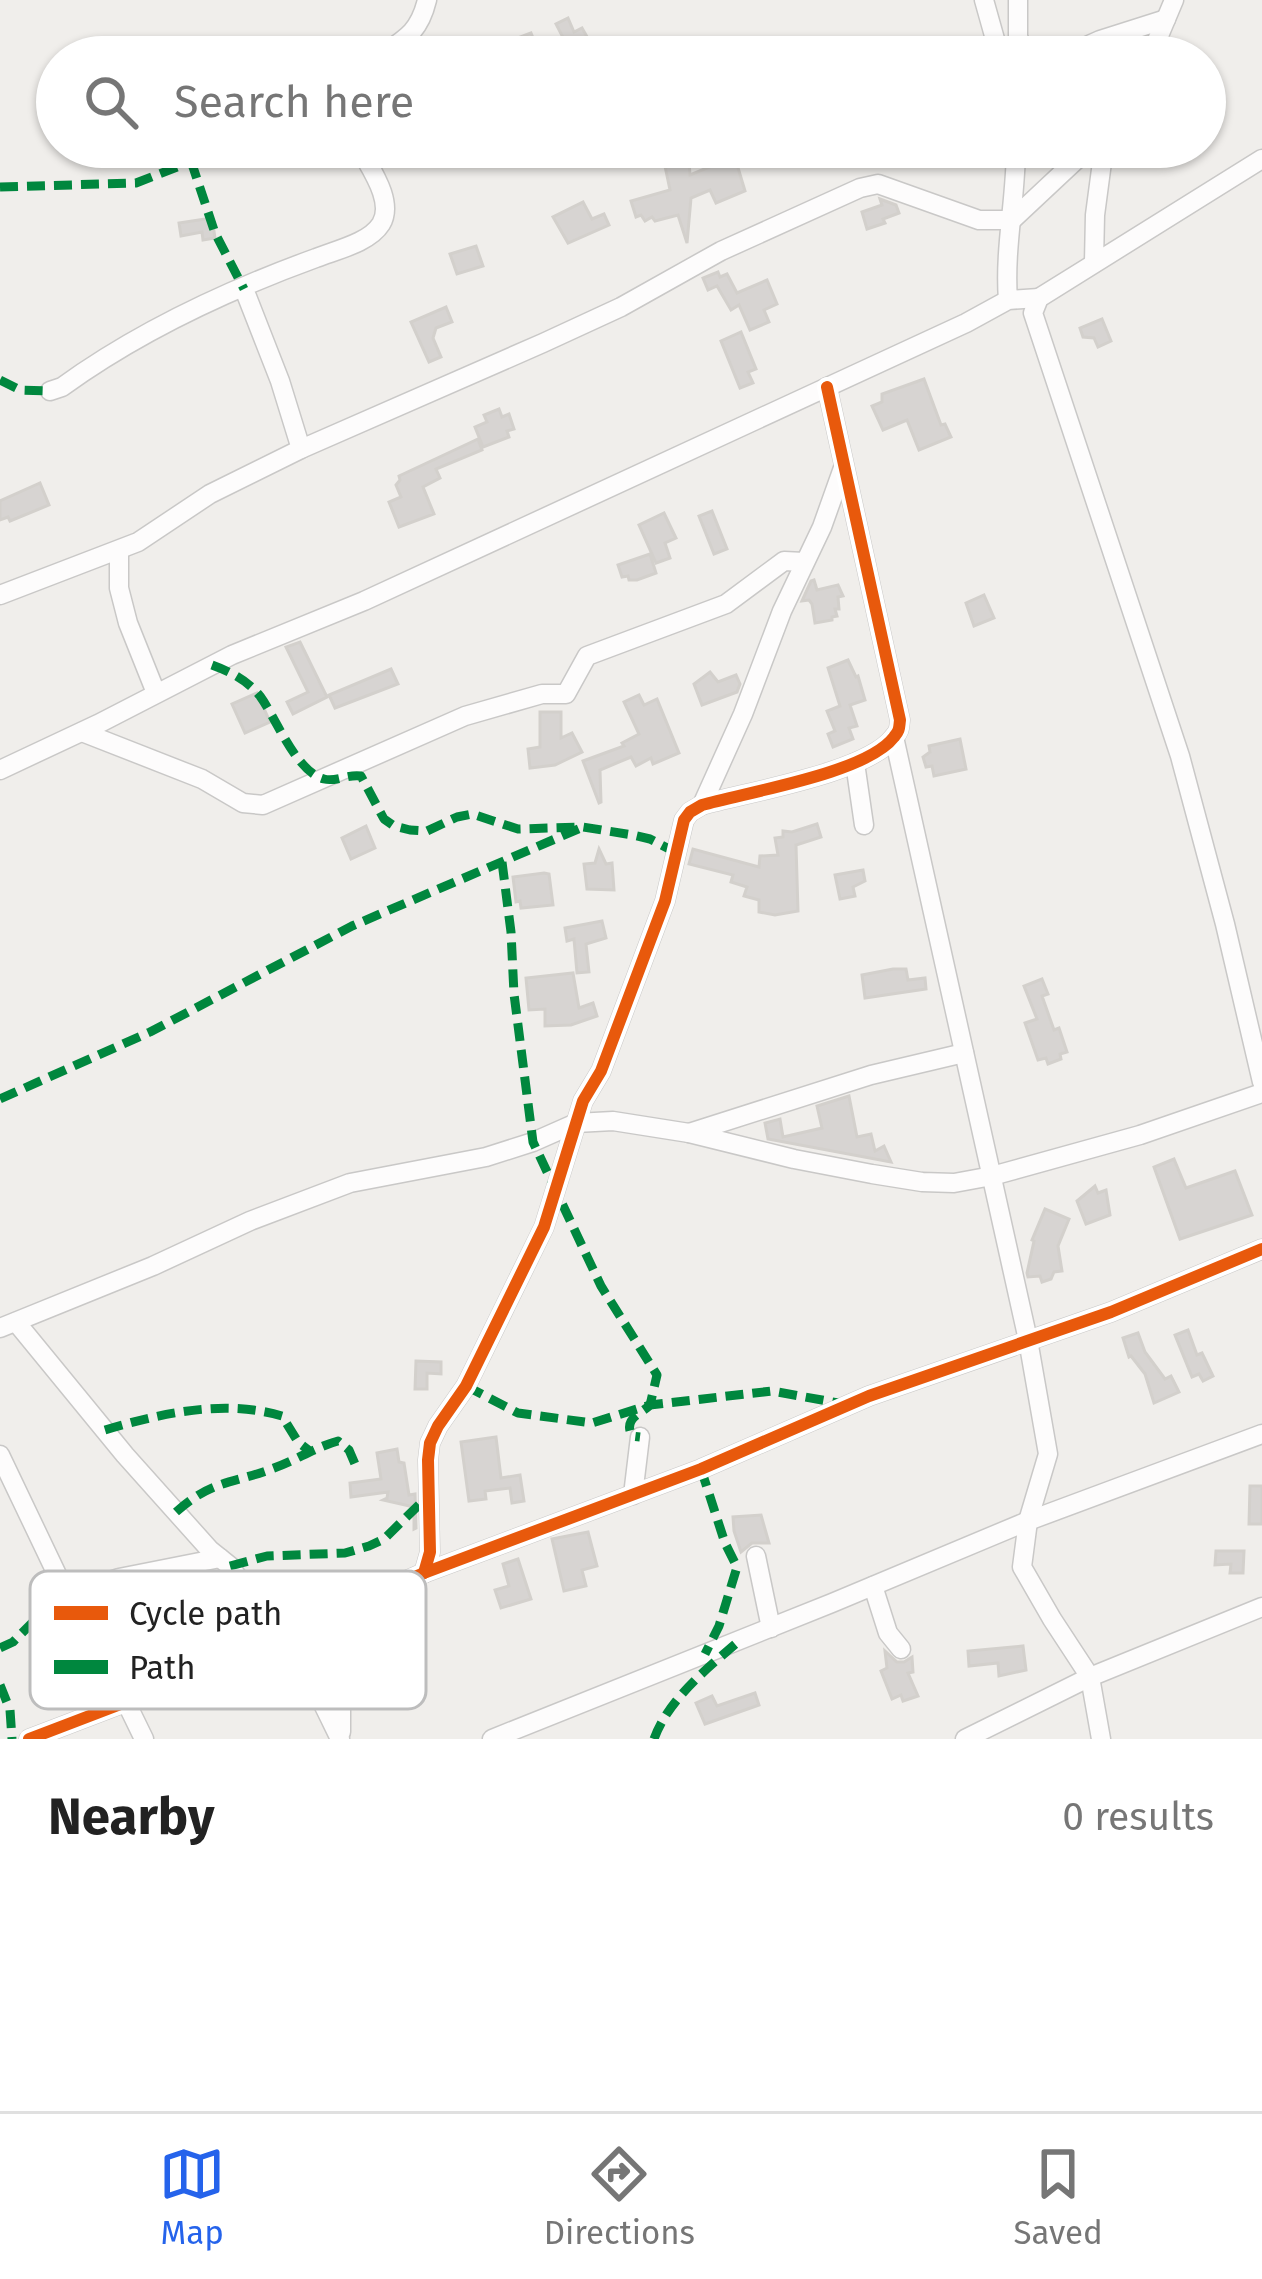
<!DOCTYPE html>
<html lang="en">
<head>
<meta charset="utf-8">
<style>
	:root { --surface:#fff; --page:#f6f6f6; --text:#222; --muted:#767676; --line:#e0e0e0; --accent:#2563eb }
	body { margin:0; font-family:"Fira Sans",sans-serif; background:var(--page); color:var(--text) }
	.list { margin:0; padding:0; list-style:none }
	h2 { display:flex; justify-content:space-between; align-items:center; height:156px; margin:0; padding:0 48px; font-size:51px }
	h2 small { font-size:39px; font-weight:400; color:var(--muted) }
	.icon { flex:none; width:66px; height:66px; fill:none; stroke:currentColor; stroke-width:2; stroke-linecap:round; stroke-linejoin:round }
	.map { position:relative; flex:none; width:1262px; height:1739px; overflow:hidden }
	.search { position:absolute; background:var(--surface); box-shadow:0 3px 9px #0004; left:36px; right:36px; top:36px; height:132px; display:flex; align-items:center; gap:30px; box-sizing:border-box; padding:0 42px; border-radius:66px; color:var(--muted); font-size:45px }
	.sheet { height:372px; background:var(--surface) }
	nav { display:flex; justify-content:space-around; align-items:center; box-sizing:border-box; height:168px; border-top:3px solid var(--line); background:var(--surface); font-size:33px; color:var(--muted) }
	nav a { display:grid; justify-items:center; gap:6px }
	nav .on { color:var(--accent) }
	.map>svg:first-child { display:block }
</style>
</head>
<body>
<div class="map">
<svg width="1262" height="1739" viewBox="0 0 1262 1739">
	<rect width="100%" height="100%" fill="#f0eeeb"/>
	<!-- building -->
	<g fill="#d7d4d2" stroke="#d3d0cc" stroke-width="3">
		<path d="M568,18L574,32L582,28L590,42L570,51L556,24Z"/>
		<path d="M531,33L541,57H513L507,42Z"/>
		<path d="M661,147H672L675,156L684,151L689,161L690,175L731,158V165L736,161L745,191L716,203L710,190L691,198L687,243L678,215L655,221L652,217L645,221L641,215L636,217L631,201L670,190Z"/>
		<path d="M880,199L896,205L899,213L883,219L885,223L867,229L862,212L882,205Z"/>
		<path d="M583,202L592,219L604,214L609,225L568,243L553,217Z"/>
		<path d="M212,218L215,238L203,240L202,232L181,236L179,223Z"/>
		<path d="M476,246L483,266L457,274L450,254Z"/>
		<path d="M718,272L720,277L727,274L737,293L767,280L777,304L764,310L769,322L750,330L739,305L731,310L717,286L708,290L703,278Z"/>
		<path d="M446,307L452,322L436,328L433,338L441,357L429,362L411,322Z"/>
		<path d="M1102,319L1111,341L1098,347L1094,338L1083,337L1080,328Z"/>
		<path d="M741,332L756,369L748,372L753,383L740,388L721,341Z"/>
		<path d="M924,379L941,425L945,424L951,437L919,450L907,420L883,430L872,406L882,402V394Z"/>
		<path d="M499,409L502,417L509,414L514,429L507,431L509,437L483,447L475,427L487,422L484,415Z"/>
		<path d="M478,439L482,450L436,469L440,478L423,487L434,514L399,527L389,502L401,497L396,485L400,480L399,476Z"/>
		<path d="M40,483L49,505L10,521L8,517L0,520V501Z"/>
		<path d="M712,511L727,549L714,554L699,516Z"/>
		<path d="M664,513L676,538L665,543L670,558L656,563L639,525Z"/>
		<path d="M650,554L656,573L637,580H629L628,576L622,577L618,565Z"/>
		<path d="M814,580L817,590L838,585L843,596L838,597L839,609H835L837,616L832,617V620L815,623L812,604L809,600L802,601L811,581Z"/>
		<path d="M984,595L994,618L974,626L966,603Z"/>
		<path d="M300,642L327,697L293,714L287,702L308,692L286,647Z"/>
		<path d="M848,660L856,677L858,676L865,700L850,705L857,726L849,728L853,739L833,747L828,734L835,731L827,711L840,706L828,668Z"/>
		<path d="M391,669L398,684L335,708L329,695Z"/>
		<path d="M710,672L718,682L736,675L740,684L737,692L702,705L694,684Z"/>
		<path d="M257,693L270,722L245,733L232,704Z"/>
		<path d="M639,695L644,705L657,699L679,753L653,764L651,758L636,766L631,757L600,770L601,802L599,803L583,761L624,746L622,743L639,734L624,702Z"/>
		<path d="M540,712H561V738L572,733L582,752L555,765L530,768L528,749L540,747Z"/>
		<path d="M960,739L966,769L934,776L932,766L926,767L923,757L930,752L929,746Z"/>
		<path d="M817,824L821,837L796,845L798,911L775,915L759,912V900L744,896L747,887L731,882L733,875L689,864L693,849L759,867L760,856L778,855L775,838L783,837V831L792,832Z"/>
		<path d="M366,826L375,848L351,859L342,838Z"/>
		<path d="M599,849L606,864L612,863L614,890L587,889L584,864L595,863Z"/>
		<path d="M863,870L865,881L853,887L855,896L840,899L835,875Z"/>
		<path d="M544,873L549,874L553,905L521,908L520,901L516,902L513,877Z"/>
		<path d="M602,921L606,938L586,944L589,972L577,973L574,939L567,941L565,928Z"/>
		<path d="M893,969H906L908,980L925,978L926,989L865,998L862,975Z"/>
		<path d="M573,973L579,1008L593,1003L597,1016L571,1025L545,1026V1009L529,1010L526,978Z"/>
		<path d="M1042,979L1048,994L1042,996L1054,1030L1059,1028L1067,1052L1060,1054L1061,1059L1048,1064L1046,1058L1038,1060L1025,1023L1037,1019L1024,986Z"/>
		<path d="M849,1096L857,1137L871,1134L875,1151L884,1146L891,1162L768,1139L765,1123L780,1119L783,1137L822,1128L817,1106Z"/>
		<path d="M1174,1159L1186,1188L1235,1171L1252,1215L1180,1239L1154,1167Z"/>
		<path d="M1095,1186L1098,1193L1106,1190L1110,1215L1086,1224L1077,1201Z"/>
		<path d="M1045,1209L1069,1219L1058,1246L1062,1271L1054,1272L1051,1279L1042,1282L1040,1276L1028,1277L1027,1273L1034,1241L1032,1240Z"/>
		<path d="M1188,1330L1197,1355L1202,1353L1213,1376L1203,1381L1199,1374L1192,1377L1175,1335Z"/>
		<path d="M1138,1333L1145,1352L1165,1379L1171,1376L1179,1392L1154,1403L1145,1374L1131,1356L1129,1357L1123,1338Z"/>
		<path d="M416,1361L441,1362V1374L427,1373V1389H415Z"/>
		<path d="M496,1437L501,1478L520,1475L524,1501L512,1503L510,1488L485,1491L486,1499L469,1501L461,1442Z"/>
		<path d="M397,1449L399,1462L404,1463L409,1495L415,1494L416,1528L414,1529V1507L383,1500L387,1498L388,1492L351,1497L350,1483L381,1479L377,1453Z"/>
		<path d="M1250,1486H1262V1524H1249Z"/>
		<path d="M761,1515L769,1543H752L741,1552L734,1531L733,1517Z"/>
		<path d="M588,1532L597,1566L582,1570L586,1586L564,1591L552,1539Z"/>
		<path d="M1216,1551H1244L1243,1573H1230L1231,1564L1215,1565Z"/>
		<path d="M518,1559L531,1599L501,1608L495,1590L509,1586L503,1564Z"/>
		<path d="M1023,1646L1026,1670L999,1676L998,1663L969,1666L968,1651Z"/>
		<path d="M885,1651L897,1662H904L912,1657L913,1672L908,1673L918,1696L903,1701L901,1695L892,1699L881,1671L887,1668Z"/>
		<path d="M755,1693L759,1705L705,1724L696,1703L712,1696L717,1706Z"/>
	</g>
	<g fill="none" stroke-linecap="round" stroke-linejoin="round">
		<defs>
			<g id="minor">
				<path d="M984,0L1000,57"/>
				<path d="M1018,0V37L1027,57"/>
				<path d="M378,57C405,39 419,33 427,0"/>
				<path d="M1062,57L1100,40L1166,19"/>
				<path d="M1150,57L1174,0"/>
				<path d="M1262,159L1039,298L1033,313L1180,756L1225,924L1262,1082"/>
				<path d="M1094,262L1095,215L1104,147"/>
				<path d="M244,289L280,381L301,449"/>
				<path d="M1008,300C1004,249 1016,199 1016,147"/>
				<path d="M50,391L62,387C138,332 228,290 316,258C336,250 369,243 381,224C395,201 369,167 359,147"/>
				<path d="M119,550V588L128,623L156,693"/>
				<path d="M0,595L138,542L210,494L301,449L543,343L621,307L721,251L860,188L878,184L979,220H1012L1090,147"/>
				<path d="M82,732L202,779L243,803L263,805L465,716L542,694H566L587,656L726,604L784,561L804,562"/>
				<path d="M894,737L1028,1340L1048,1454L1028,1521L1022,1567L1052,1619L1090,1677L1101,1739"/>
				<path d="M855,763L864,825"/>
				<path d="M0,770L98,724L232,655L364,601L966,323L1008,300L1039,298"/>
				<path d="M702,805L743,714L782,611L822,527L843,468"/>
				<path d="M689,1133L871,1075L964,1053"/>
				<path d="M16,1322L125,1455L210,1550L230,1566L321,1700L340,1739"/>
				<path d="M0,1328L153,1266L250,1221L350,1183L486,1157L533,1142L576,1123L613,1121L689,1133L794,1159L872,1174L922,1182L954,1183L992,1176L1140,1135L1262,1093"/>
				<path d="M0,1455L72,1606L126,1702L144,1739"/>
				<path d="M633,1495L640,1437"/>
				<path d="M756,1556L771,1628"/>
				<path d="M424,1573L430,1552L428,1460L430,1443L438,1426L466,1386L544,1227L583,1101L601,1071L665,901L684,820L690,812L702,805C747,792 867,773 894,737C900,730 899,728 900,720L827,387"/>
				<path d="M873,1586L888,1633L901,1649"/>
				<path d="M67,1595L119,1578L220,1558"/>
				<path d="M322,1619L341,1700V1732"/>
				<path d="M29,1739L126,1702L424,1573L701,1469L869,1396L1111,1312L1262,1249"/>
				<path d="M492,1739L832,1603L1028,1521L1262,1434"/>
				<path d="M965,1739L1090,1677L1262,1607"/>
			</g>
		</defs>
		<!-- minor casing -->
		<use href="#minor" stroke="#c9c8c7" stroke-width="21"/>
		<!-- minor -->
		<use href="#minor" stroke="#fdfcfc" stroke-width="18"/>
		<!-- quiet -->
		<g stroke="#00873e" stroke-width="9" stroke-dasharray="18 9" stroke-linecap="butt">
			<path d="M191,161L215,233L244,289"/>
			<path d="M0,187L136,183L229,147"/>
			<path d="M0,380L20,390L50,391"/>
			<path d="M212,665C231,672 247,680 260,696C276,718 296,772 324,779C336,782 348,774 361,776L384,819L394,826L410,830L427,831L457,817L472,814L518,829L583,827L633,835L650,839L677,853"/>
			<path d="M502,862L511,932L514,994L533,1142L601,1286L657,1375L650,1405C640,1415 623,1418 632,1436L640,1437"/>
			<path d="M0,1099L150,1032L352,926L583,827"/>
			<path d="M466,1386L518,1413L592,1423L650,1405L772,1391L844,1404"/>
			<path d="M105,1430C162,1413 224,1399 282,1416L298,1442L311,1452"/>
			<path d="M701,1469L725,1543L737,1567L719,1626L705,1654"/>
			<path d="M176,1512C213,1479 233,1484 274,1468C296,1460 316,1447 338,1441L349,1450L358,1471"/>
			<path d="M230,1566L267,1556L345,1553L369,1546L384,1539L429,1495"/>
			<path d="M0,1648L13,1642L36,1619L72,1606"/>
			<path d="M0,1685L10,1710L12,1739"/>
			<path d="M654,1739C669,1698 708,1668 740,1640"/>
		</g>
		<defs>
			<g id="cycleway">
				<path d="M424,1573L430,1552L428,1460L430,1443L438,1426L466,1386L544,1227L583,1101L601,1071L665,901L684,820L690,812L702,805C747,792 867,773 894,737C900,730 899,728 900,720L827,387"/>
				<path d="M29,1739L126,1702L424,1573L701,1469L869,1396L1111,1312L1262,1249"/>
			</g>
		</defs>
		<!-- cycleway casing -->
		<use href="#cycleway" stroke="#fff" stroke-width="20"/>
		<!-- cycleway -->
		<use href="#cycleway" stroke="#e8590c" stroke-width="12"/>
	</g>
	<!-- legend -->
	<rect x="30" y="1571" width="396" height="138" rx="18" fill="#fff" stroke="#bdbdbd" stroke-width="3"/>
	<rect x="54" y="1606" width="54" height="14" fill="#e8590c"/>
	<rect x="54" y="1660" width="54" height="14" fill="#00873e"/>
	<g font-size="33" fill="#222">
		<text x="129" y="1625">Cycle path</text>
		<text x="129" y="1679">Path</text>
	</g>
</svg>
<div class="search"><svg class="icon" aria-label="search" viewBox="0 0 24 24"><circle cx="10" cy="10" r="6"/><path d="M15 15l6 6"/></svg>Search here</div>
</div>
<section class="sheet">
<h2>Nearby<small>0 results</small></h2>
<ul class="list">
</ul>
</section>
<nav>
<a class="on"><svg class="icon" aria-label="map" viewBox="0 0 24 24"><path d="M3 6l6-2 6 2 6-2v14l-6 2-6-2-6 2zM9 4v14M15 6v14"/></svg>Map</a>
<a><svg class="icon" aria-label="directions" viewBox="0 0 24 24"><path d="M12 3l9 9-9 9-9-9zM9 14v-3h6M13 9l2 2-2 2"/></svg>Directions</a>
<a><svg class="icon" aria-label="saved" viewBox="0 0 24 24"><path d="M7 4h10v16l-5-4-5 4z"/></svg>Saved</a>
</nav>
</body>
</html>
